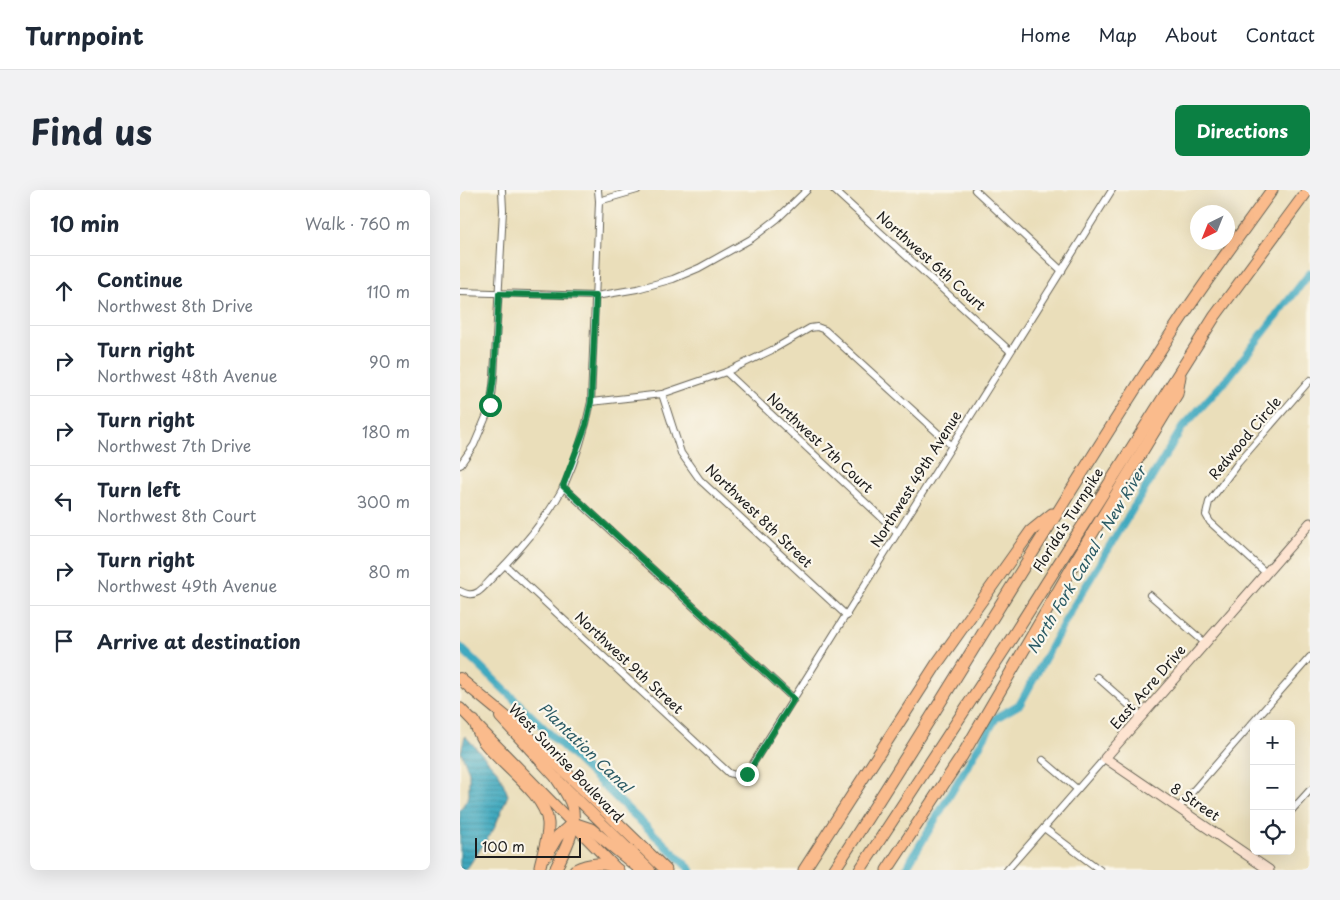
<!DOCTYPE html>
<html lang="en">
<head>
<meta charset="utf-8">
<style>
	:root { --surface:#fff; --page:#f2f2f3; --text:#1f2937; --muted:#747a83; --line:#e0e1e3; --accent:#0b8043 }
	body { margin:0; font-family:"Playpen Sans",sans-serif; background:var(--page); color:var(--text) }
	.controls { position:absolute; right:15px; bottom:15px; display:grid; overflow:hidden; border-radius:8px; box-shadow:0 5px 20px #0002 }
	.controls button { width:45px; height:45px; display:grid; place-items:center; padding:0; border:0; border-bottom:1px solid var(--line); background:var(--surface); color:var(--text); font:25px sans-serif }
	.compass { position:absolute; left:730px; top:15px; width:45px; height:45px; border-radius:50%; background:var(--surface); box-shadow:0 5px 20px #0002; rotate:223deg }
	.scale { position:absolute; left:15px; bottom:12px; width:106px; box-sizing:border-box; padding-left:5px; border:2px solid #1c1c1c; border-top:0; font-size:14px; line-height:18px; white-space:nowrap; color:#1c1c1c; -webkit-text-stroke:4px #fbf7ec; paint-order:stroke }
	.stop { position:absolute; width:15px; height:15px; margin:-11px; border:4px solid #0b8043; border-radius:50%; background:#fff }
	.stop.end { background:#0b8043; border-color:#fff; box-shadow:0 1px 5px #0008 }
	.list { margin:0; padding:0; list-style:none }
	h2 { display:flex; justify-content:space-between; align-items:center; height:65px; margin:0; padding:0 20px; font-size:21px }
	h2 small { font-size:16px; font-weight:400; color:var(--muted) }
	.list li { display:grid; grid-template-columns:32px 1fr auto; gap:15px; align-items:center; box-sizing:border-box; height:70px; padding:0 20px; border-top:1px solid var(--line) }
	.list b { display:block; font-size:19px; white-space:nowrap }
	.list p { margin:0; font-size:16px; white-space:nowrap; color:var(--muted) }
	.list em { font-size:16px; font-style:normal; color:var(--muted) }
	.icon { flex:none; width:28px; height:28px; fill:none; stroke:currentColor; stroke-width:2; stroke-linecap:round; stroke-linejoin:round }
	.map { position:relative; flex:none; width:850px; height:680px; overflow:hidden; border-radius:8px }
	header { display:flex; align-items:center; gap:30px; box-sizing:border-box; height:70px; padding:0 25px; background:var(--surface); border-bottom:1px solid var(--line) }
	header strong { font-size:24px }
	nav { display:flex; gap:28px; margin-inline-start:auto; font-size:18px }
	.intro { display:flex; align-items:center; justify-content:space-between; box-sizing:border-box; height:120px; padding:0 30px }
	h1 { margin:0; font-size:35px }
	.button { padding:12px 22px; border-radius:8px; background:var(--accent); color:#fff; font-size:18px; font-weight:700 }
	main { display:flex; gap:30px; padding:0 30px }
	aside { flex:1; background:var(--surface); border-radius:8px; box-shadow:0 5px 20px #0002 }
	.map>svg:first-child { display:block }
</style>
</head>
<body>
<header>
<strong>Turnpoint</strong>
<nav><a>Home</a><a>Map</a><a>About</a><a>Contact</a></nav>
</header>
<div class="intro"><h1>Find us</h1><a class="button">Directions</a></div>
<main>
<aside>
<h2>10 min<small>Walk · 760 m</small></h2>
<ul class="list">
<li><svg class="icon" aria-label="ahead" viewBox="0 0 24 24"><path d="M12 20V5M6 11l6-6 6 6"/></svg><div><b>Continue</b><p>Northwest 8th Drive</p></div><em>110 m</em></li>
<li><svg class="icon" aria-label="right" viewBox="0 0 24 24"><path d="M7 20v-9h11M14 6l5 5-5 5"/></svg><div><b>Turn right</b><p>Northwest 48th Avenue</p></div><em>90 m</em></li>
<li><svg class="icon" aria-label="right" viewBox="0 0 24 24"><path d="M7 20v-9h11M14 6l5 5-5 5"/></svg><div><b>Turn right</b><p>Northwest 7th Drive</p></div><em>180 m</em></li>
<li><svg class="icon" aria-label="left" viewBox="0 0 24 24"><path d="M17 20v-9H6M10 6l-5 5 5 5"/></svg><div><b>Turn left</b><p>Northwest 8th Court</p></div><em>300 m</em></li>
<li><svg class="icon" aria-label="right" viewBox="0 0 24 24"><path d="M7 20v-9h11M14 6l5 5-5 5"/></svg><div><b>Turn right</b><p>Northwest 49th Avenue</p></div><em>80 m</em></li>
<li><svg class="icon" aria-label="arrive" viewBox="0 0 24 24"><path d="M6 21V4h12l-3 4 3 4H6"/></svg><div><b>Arrive at destination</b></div></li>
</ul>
</aside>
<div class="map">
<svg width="850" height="680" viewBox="0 0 850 680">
	<defs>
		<pattern id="water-rules" width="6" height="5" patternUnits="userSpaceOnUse" patternTransform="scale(1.25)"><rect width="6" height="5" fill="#3fa9bf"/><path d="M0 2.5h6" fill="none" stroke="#34899a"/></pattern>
	</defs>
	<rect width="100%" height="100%" fill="#fbf7ec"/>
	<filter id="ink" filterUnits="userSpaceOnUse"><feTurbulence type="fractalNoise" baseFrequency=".02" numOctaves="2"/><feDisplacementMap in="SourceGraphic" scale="10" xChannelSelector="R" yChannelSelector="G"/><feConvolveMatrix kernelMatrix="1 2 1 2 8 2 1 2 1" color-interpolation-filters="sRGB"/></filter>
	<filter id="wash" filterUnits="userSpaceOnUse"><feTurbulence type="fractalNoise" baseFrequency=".0096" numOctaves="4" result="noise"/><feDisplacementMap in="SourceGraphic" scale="20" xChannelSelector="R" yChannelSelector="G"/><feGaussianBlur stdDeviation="1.12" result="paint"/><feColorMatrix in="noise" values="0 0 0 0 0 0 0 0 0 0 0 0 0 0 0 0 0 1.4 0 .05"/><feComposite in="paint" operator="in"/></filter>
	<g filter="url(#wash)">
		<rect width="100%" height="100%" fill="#eadeba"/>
		<!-- water -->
		<path fill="url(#water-rules)" stroke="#2e626e" d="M5,546L39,583L48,605L34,639L6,680H0V620L9,606V582L1,562Z"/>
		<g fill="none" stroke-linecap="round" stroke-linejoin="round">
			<!-- canal -->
			<g stroke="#3fa9bf" stroke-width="8">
				<path d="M0,457L231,680"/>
				<path d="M445,680L536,528L560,514L610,422L722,238L767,189L850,83"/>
			</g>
		</g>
	</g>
	<g filter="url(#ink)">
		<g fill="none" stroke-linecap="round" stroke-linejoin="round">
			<defs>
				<g id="street">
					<path d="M374,0L550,161"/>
					<path d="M515,0L602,81"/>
					<path d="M139,11L177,0"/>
					<path d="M0,102L136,106L177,99L213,89L239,78L291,49L317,29L347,0"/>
					<path d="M266,182L437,342"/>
					<path d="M202,204L221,263L240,290L387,426"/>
					<path d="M131,212L202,204L266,182L312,160L350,138L357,137L365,140L492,256"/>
					<path d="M0,275L14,255L31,215L34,187L43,20L42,0"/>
					<path d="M103,297L334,509"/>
					<path d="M45,375L269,583L278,586L287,583L652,0"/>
					<path d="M806,383L750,332L746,325L749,312L778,273L850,190"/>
					<path d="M0,401C6,404 11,406 18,402C24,398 29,391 34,386C59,361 88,327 104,296C116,269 125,241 131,212L139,11L138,0"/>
					<path d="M690,405L745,453"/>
					<path d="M637,487L681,526"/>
					<path d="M583,570L617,599"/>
					<path d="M719,617L850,467"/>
					<path d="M831,621L850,600"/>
					<path d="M584,638L640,680"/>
					<path d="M547,680L645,568"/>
				</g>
				<path id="secondary" d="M809,680L645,568L850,333"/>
				<g id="primary">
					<path d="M0,488L12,499"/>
					<path d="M0,518L154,676"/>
					<path d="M40,527L97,589L190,680"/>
				</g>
				<g id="highway">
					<path d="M6,494L63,541L206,680"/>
					<path d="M14,531C17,537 19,546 24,552C41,575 86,604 88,633C89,648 83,662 80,676"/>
					<path d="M113,633L131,639L181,680"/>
					<path d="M86,666L98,646L113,633"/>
					<path d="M95,680C104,661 118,639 112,616C109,606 102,597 97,589"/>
					<path d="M115,680C127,674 147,670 158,680"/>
					<path d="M344,680L476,475L571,341L592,324"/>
					<path d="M374,680C491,501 598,315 716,136C746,90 780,45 812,0"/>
					<path d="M400,680L553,446L755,126L848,0"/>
					<path d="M427,680L502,566L618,367L717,204L720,186"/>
				</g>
			</defs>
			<!-- street casing -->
			<use href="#street" stroke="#646053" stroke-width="8"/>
			<!-- secondary casing -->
			<use href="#secondary" stroke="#646053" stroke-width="11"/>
			<!-- primary casing -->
			<use href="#primary" stroke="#646053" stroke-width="12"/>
			<!-- highway casing -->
			<use href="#highway" stroke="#646053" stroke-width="13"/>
			<!-- street -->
			<use href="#street" stroke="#fff" stroke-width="6"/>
			<!-- secondary -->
			<use href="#secondary" stroke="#fde4d1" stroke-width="9"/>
			<!-- primary -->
			<use href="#primary" stroke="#fabb8c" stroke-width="10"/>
			<!-- highway -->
			<use href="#highway" stroke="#fabb8c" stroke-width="11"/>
		</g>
	</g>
	<g fill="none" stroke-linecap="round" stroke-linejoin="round" filter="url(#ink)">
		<!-- route -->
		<path stroke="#0b8043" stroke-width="6" d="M30,215L34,187L39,104L136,106L131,212L126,235L103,296L334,509L287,584"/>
	</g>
	<g text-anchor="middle" stroke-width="4.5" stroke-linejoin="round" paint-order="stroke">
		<!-- street labels -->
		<g font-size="14" fill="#1c1c1c" stroke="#fbf7ec">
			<text transform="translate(471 71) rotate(42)" y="5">Northwest 6th Court</text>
			<text transform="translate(785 248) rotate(-50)" y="5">Redwood Circle</text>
			<text transform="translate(360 253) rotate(43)" y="5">Northwest 7th Court</text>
			<text transform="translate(456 289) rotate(-58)" y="5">Northwest 49th Avenue</text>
			<text transform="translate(299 326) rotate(44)" y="5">Northwest 8th Street</text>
			<text transform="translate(608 330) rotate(-58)" y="5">Florida's Turnpike</text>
			<text transform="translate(169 473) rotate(43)" y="5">Northwest 9th Street</text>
			<text transform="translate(688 497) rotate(-49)" y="5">East Acre Drive</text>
			<text transform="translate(106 573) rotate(46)" y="5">West Sunrise Boulevard</text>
			<text transform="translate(735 612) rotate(34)" y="5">8 Street</text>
		</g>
		<!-- water labels -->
		<g font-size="15" font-style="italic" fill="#2c5b65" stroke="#fbf7ec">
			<text transform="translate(627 370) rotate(-59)" y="5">North Fork Canal - New River</text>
			<text transform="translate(125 558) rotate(44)" y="5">Plantation Canal</text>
		</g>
	</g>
</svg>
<div class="controls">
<button>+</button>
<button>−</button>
<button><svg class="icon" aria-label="locate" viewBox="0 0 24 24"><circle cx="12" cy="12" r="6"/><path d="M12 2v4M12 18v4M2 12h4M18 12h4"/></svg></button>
</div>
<svg class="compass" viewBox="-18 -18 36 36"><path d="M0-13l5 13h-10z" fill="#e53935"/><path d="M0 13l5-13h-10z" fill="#747a83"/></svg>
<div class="scale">100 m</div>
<div class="stop" style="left:30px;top:215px"></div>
<div class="stop end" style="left:287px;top:584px"></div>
</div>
</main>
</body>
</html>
